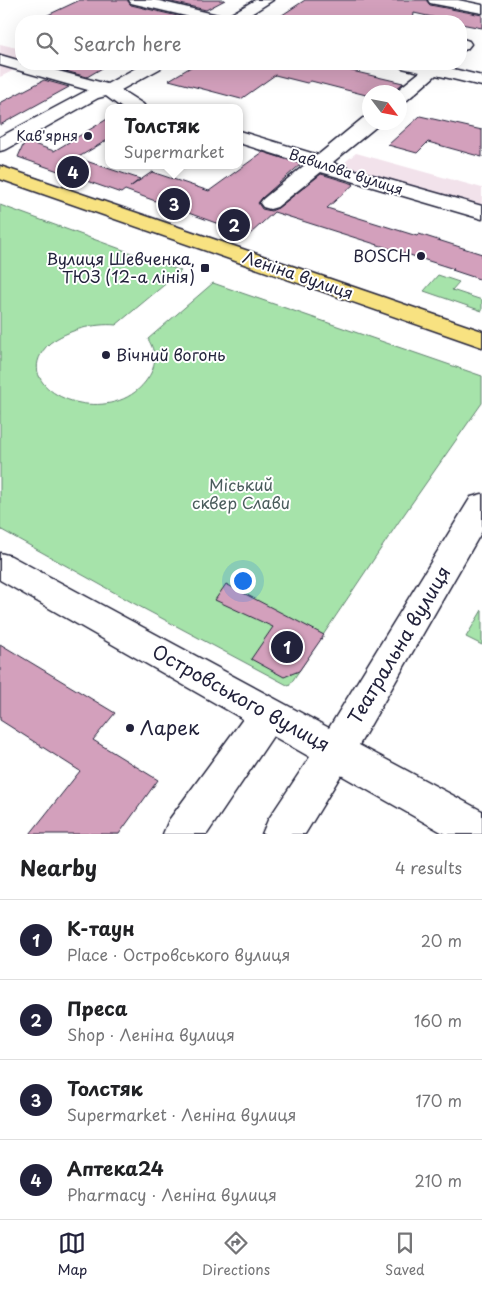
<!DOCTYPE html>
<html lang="en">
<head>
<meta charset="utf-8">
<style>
	:root { --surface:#fff; --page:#f2f2f2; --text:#202124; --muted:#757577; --line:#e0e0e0; --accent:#22223b }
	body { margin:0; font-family:"Playpen Sans",sans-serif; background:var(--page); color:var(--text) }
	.compass { position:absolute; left:362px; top:85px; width:45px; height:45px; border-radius:50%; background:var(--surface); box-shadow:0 5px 20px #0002; rotate:122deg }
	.you { position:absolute; left:242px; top:580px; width:18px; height:18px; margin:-12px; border:4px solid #fff; border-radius:50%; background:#1a73e8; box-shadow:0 0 0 8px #1a73e833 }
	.badge { display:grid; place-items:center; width:32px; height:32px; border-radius:50%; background:var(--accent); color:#fff; font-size:16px; font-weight:700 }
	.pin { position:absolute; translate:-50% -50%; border:2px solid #fff; box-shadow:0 1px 5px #0006 }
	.popup { position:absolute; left:105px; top:104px; width:138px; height:65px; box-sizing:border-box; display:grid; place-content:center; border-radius:10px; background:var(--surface); filter:drop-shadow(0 1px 4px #0005); font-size:16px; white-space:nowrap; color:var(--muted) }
	.popup b { font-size:19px; color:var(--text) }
	.popup::after { content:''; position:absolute; left:50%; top:100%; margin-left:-10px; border:10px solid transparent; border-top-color:var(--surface) }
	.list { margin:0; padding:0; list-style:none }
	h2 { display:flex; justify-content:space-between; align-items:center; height:65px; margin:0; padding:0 20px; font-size:21px }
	h2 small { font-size:16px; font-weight:400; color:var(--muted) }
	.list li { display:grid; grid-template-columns:32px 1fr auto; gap:15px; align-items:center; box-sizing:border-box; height:80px; padding:0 20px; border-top:1px solid var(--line) }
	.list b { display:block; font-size:19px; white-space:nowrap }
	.list p { margin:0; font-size:16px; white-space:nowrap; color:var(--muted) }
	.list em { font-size:16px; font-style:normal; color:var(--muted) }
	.icon { flex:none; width:28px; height:28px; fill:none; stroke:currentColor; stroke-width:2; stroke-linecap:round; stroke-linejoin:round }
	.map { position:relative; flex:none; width:482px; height:834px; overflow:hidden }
	.search { position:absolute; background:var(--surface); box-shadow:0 5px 20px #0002; left:15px; right:15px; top:15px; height:55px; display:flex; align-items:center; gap:12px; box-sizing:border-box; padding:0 18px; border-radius:20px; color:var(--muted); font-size:19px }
	.sheet { height:385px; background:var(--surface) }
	nav { display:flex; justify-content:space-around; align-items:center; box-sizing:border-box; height:70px; border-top:1px solid var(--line); background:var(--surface); font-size:14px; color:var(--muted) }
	nav a { display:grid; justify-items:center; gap:2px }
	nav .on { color:var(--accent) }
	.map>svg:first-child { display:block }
</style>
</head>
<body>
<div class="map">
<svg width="482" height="834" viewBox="0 0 482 834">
	<rect width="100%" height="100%" fill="#fff"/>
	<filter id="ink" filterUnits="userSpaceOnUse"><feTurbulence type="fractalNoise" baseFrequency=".02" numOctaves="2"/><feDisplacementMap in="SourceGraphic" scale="10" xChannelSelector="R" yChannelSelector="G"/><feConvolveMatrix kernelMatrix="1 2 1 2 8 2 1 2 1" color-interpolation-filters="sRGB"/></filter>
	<g filter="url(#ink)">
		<!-- built -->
		<g fill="#f2e2eb">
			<path d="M0,44L21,49V64H27L0,77Z"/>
			<path d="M356,153L482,188V209L339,167Z"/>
		</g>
		<!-- green -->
		<g fill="#a6e3aa" stroke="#648272">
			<path d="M0,205L181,271L116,325C94,323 68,330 50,343C0,389 111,435 148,378C157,365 156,352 148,339L213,283L482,376V403L398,523L289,686L135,604L0,529Z"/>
			<path d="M438,275L459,282L452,290L482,300V311L424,291Z"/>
			<path d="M482,610V645L466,637Z"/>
		</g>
		<!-- building -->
		<g fill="#d3a0bc" stroke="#22223b">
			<path d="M80,0H127L131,5L190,19L186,21H35Z"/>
			<path d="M163,0H225L206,10Z"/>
			<path d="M305,0H426L430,5L482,15V28L461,24V21H450L414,13L413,21H273Z"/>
			<path d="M74,64H102L104,67L87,77L62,70Z"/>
			<path d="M196,64H334L331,66L403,83L393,92H370V96L311,81L307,83L275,75L241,99L169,80Z"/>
			<path d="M44,80L69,87L0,125V103Z"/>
			<path d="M420,116L482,130V157L428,142L417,153L388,145Z"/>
			<path d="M109,118V139L77,158L140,179L130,187L152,172L209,191L263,152L301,164L262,198L258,203L262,209L271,211L278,208L321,174L354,184L327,208L417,236L419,234L482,254V280L452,270L454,269L274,212L249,235L125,190L121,193L18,157L25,141L54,151Z"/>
			<path d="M226,584L324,635L299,671L284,677L251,659L273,627L215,600Z"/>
			<path d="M0,644L115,713L93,740L158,780L119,834H30L80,771L0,720Z"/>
		</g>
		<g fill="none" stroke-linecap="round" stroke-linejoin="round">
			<defs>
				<g id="minor">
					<path d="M129,0H155L226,17L255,0H273L240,21H207L131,3Z"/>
					<path d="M428,0H458L482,5V13L435,4L430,3Z"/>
					<path d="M463,39L469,41L471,44L467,49L461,51V40Z"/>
					<path d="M0,55L21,61V64H32L107,84L143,64H163L161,68L121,90L143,104L146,108H122L106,96L98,98L7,149L0,151V137L88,90L0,65Z"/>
					<path d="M400,64H447L445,67L482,76V86L436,75L406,101L400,102V92H395L420,72L402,68Z"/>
					<path d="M370,117V122H379L377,126L333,162L337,165L482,206V219L321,172L277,207L270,209L263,207L260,203L263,199L306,164L239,143V131L318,155L363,118Z"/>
					<path d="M482,494V531L359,745L482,811V834H445L341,775L305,834H262L268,820L310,757L273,736L207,834H163L169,820L243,719L0,580V553L11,556L329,728L471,497Z"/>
				</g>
				<path id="major" d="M0,166L482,331V347L0,179Z"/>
			</defs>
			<!-- minor casing -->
			<use href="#minor" stroke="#22223b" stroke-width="3"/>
			<!-- major casing -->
			<use href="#major" stroke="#22223b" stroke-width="3"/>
			<!-- minor -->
			<use href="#minor" fill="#fff" fill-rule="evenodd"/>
			<!-- major -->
			<use href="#major" fill="#f8e281" fill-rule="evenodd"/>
		</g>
	</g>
	<!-- markers -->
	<g fill="#22223b" stroke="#fff" stroke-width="2">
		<circle cx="88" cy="136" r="5"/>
		<circle cx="421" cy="256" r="5"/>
		<rect x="200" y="263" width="10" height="10" rx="2.5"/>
		<circle cx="106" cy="355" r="5"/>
		<circle cx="130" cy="728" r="5"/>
	</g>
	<g text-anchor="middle" stroke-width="4" stroke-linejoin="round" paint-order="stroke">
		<!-- far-poi labels -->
		<g font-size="14" fill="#22223b" stroke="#fff" text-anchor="end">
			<text x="78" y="141">Кав'ярня</text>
		</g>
		<!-- far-street labels -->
		<g font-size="14" fill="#22223b" stroke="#fff">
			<text transform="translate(346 172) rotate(18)" y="5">Вавилова вулиця</text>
		</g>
		<!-- poi labels -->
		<g font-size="16" fill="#22223b" stroke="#fff" text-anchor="end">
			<text x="411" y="262">BOSCH</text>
			<text x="195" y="265">Вулиця Шевченка,<tspan x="195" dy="18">ТЮЗ (12-а лінія)</tspan></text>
			<text x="116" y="361" text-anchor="start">Вічний вогонь</text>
		</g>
		<!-- street labels -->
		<g font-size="16" fill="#22223b" stroke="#fff">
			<text transform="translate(298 275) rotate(19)" y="6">Леніна вулиця</text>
		</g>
		<!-- park labels -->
		<g font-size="16" fill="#4a5c5c" stroke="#fff">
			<text x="241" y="491">Міський<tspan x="241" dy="18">сквер Слави</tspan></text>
		</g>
		<!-- near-street labels -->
		<g font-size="19" fill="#22223b" stroke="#fff">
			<text transform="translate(399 645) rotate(-59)" y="7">Театральна вулиця</text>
			<text transform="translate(241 698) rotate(29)" y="7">Островського вулиця</text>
		</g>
		<!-- near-poi labels -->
		<g font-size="19" fill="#22223b" stroke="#fff" text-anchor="start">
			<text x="140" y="735">Ларек</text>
		</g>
	</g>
</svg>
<svg class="compass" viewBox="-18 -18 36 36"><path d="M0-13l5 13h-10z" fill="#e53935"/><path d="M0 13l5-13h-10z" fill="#757577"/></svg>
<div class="you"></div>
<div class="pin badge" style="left:287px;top:647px">1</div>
<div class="pin badge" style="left:234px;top:225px">2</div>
<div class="pin badge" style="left:174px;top:204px">3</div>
<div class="popup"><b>Толстяк</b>Supermarket</div>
<div class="pin badge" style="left:73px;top:172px">4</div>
<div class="search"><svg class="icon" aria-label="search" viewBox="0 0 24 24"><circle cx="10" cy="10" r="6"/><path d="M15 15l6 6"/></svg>Search here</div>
</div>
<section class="sheet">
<h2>Nearby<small>4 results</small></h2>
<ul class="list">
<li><span class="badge">1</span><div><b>K-таун</b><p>Place · Островського вулиця</p></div><em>20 m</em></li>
<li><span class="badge">2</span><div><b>Преса</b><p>Shop · Леніна вулиця</p></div><em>160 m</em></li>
<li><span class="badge">3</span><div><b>Толстяк</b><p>Supermarket · Леніна вулиця</p></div><em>170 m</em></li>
<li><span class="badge">4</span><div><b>Аптека24</b><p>Pharmacy · Леніна вулиця</p></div><em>210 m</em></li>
</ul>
</section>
<nav>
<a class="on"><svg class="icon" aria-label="map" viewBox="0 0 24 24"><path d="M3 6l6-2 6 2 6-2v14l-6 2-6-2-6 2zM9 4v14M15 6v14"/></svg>Map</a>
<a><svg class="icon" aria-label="directions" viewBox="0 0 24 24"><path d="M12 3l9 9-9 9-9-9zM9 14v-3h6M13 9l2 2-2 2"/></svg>Directions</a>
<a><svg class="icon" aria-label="saved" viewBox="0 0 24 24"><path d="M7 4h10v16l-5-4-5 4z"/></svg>Saved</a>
</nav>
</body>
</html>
